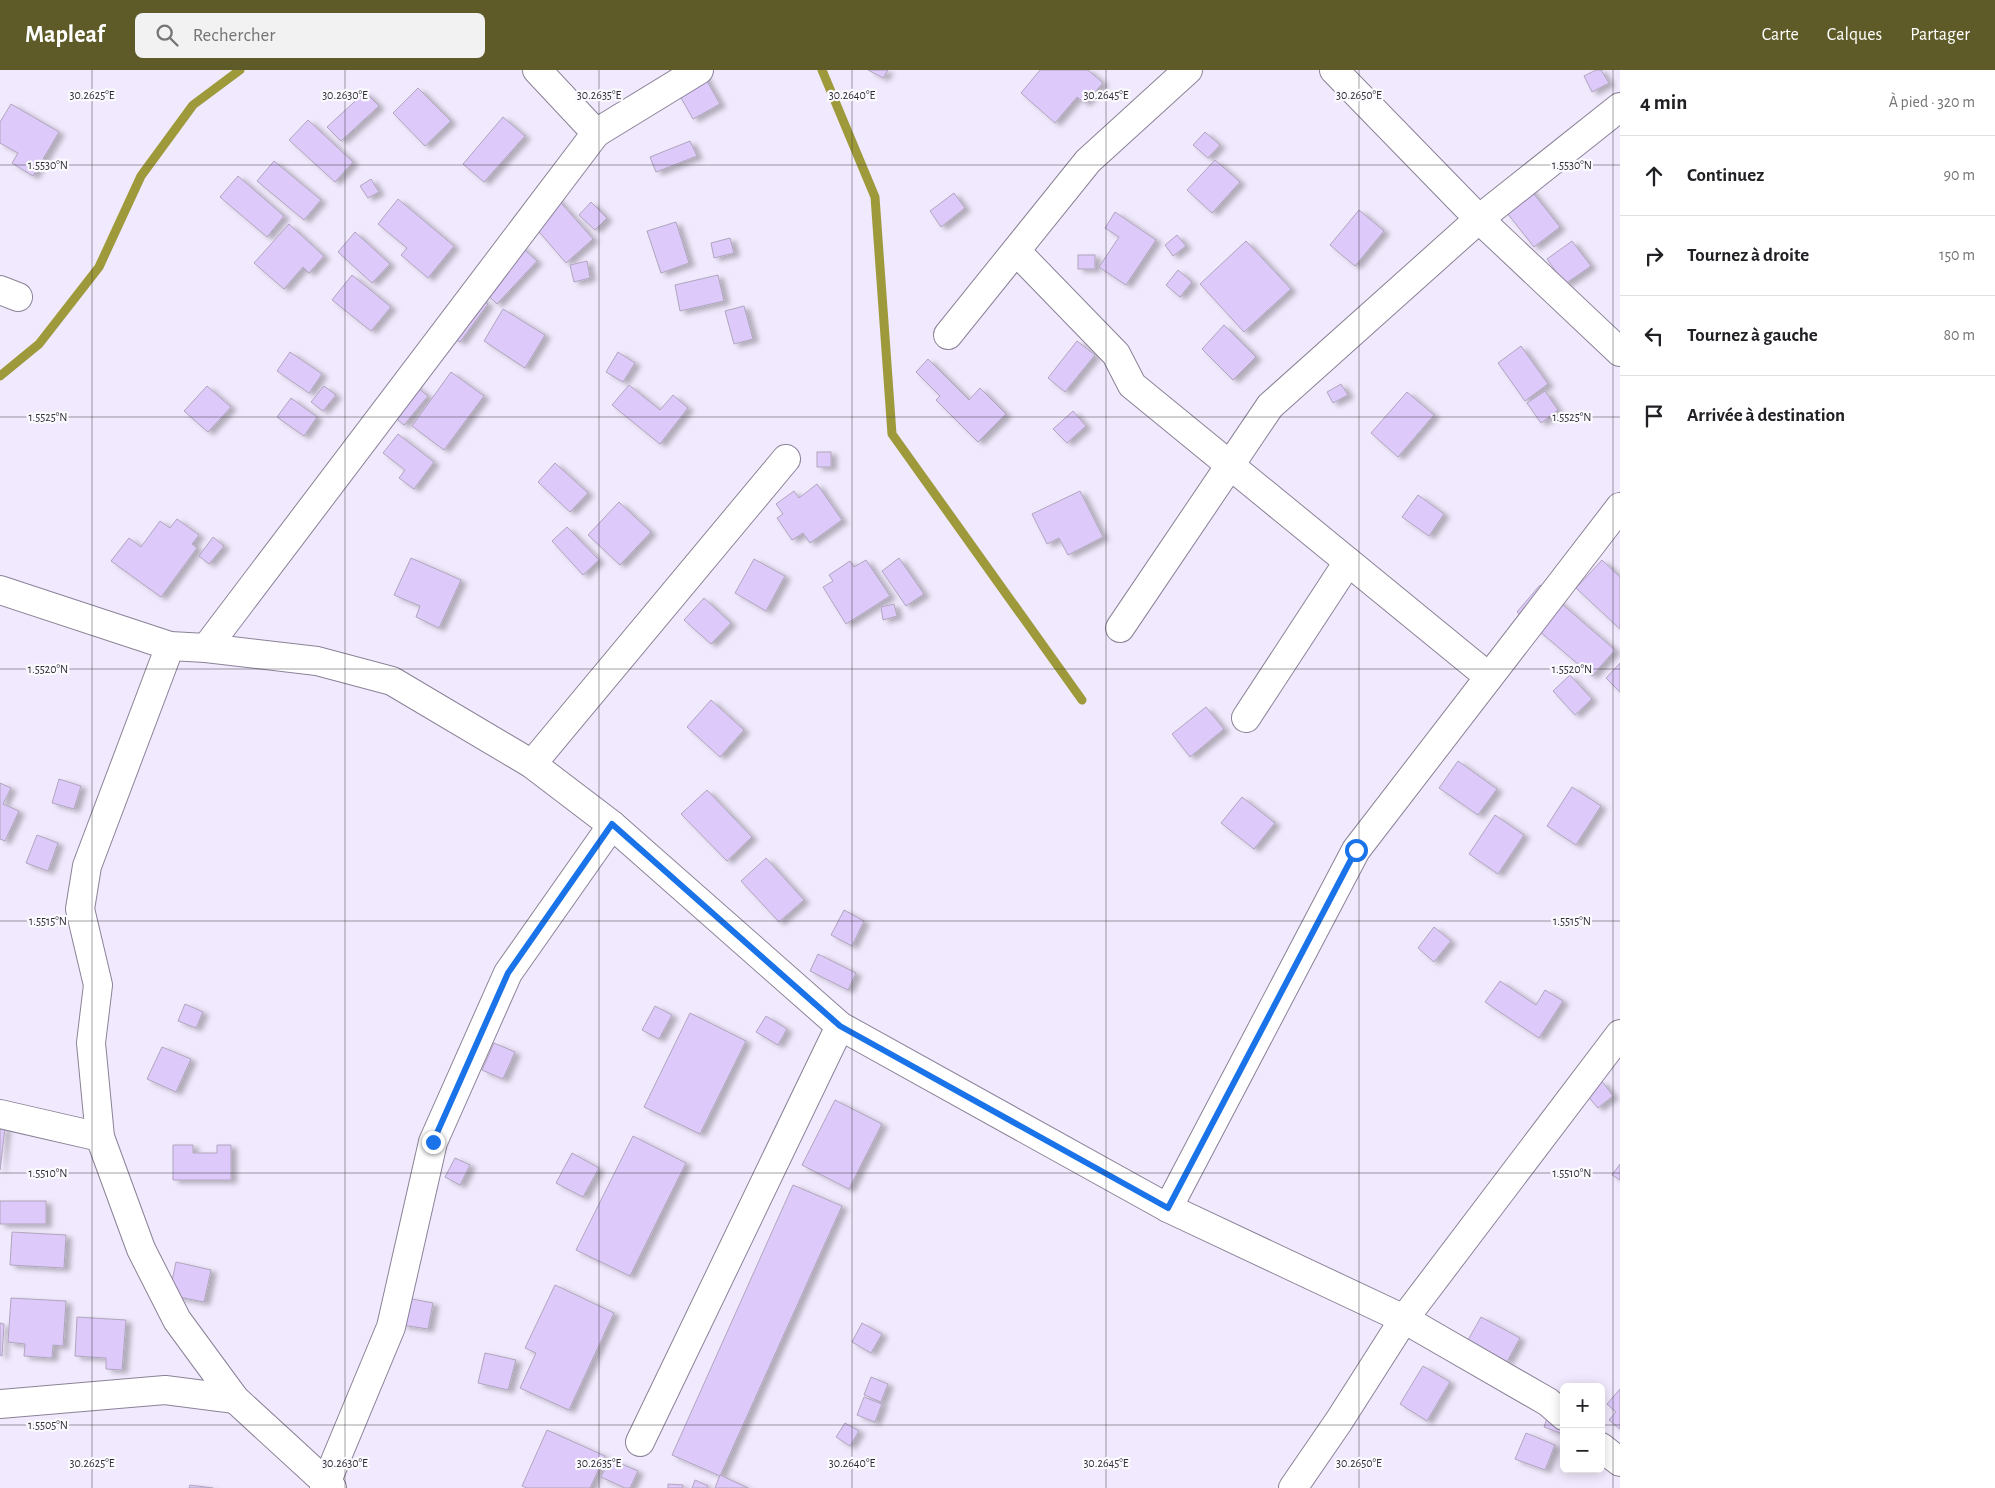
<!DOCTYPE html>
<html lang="fr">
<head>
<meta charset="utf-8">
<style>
	:root { --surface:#fff; --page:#f2f2f2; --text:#202124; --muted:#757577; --line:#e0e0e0; --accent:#5e5b28 }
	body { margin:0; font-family:"Alegreya Sans",sans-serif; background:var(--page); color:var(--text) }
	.controls { position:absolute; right:15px; bottom:15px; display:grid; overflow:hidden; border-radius:8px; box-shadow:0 2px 12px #0003 }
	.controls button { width:45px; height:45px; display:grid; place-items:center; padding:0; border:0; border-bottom:1px solid var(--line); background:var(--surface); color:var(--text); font:25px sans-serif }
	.stop { position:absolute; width:15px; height:15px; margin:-11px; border:4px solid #1a73e8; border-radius:50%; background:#fff }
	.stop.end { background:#1a73e8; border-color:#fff; box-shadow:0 1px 5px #0008 }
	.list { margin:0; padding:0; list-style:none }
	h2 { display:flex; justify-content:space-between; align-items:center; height:65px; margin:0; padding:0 20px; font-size:21px }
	h2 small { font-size:16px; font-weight:400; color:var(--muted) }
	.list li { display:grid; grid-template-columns:32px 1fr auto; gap:15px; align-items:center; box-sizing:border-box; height:80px; padding:0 20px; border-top:1px solid var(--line) }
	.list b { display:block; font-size:19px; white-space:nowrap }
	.list em { font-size:16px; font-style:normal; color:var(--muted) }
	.icon { flex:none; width:28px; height:28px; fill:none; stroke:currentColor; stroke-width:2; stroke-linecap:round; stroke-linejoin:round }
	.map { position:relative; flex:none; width:1620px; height:1418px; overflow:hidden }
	header { display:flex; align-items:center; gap:30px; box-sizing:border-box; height:70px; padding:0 25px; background:var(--accent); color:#fff }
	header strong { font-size:24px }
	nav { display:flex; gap:28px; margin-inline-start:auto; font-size:18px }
	.search { width:350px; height:45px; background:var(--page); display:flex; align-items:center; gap:12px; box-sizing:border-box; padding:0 18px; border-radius:8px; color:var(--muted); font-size:19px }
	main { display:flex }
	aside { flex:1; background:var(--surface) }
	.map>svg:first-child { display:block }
</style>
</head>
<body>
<header>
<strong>Mapleaf</strong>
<div class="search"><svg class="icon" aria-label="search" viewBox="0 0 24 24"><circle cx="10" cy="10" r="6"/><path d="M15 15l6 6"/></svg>Rechercher</div>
<nav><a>Carte</a><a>Calques</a><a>Partager</a></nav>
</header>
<main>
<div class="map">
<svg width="1620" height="1418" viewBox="0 0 1620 1418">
	<defs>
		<filter id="shadow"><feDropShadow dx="5.5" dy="3" stdDeviation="2.5" flood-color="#0004"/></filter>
	</defs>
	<rect width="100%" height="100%" fill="#f1e9fd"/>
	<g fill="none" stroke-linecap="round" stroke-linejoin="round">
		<!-- stream -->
		<g stroke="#9e9a3b" stroke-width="9">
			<path d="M822,0L875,127L892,364L1082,630"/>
			<path d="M0,306L39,274L99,197L141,106L193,35L240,0"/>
		</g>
	</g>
	<!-- building -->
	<g fill="#ddc9fa" stroke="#afa5bc" filter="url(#shadow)">
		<path d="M868,0H888L883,8Z"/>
		<path d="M1040,0H1088L1103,13L1085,33L1077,27L1055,53L1021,23Z"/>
		<path d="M1596,0H1601L1609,13L1592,22L1584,6Z"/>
		<path d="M703,4L720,34L693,49L676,19Z"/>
		<path d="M418,18L451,51L425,76L393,43Z"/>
		<path d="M365,22L379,36L341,71L327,57Z"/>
		<path d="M11,34L59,62L33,106L12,93L18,83L0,73V52Z"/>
		<path d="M503,47L525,66L484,112L463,94Z"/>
		<path d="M308,50L353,92L335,112L289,70Z"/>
		<path d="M1205,62L1220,75L1208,88L1193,75Z"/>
		<path d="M690,71L697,86L656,102L650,87Z"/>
		<path d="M1215,90L1240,112L1212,143L1187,120Z"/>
		<path d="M274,91L321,130L304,150L257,111Z"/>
		<path d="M238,106L284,146L267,167L220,127Z"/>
		<path d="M371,109L379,122L368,128L360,116Z"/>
		<path d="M1526,114L1560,157L1534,177L1500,134Z"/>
		<path d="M954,123L965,138L941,157L930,141Z"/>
		<path d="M554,125L593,169L566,193L528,149Z"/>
		<path d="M398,129L454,176L428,208L401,185L407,178L378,154Z"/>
		<path d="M591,132L607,148L595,160L579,145Z"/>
		<path d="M1359,140L1384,161L1355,196L1330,175Z"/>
		<path d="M1115,142L1156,170L1126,215L1099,197L1119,167L1105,158Z"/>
		<path d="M676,152L689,193L661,203L647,161Z"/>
		<path d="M289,154L324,186L309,203L303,197L284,219L254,193Z"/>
		<path d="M355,162L390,194L372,213L338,182Z"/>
		<path d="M1177,165L1186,176L1173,186L1165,175Z"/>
		<path d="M730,168L734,183L714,188L711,173Z"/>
		<path d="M515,171L537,191L497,234L475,213Z"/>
		<path d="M1246,171L1291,219L1244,262L1200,214Z"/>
		<path d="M1572,171L1591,196L1565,214L1547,189Z"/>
		<rect x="1078" y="185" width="17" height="14"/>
		<path d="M587,191L590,208L574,212L570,195Z"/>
		<path d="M1178,200L1192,212L1180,227L1166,215Z"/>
		<path d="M352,205L391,237L371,261L332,230Z"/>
		<path d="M718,205L724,231L680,241L675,215Z"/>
		<path d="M466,219L488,234L460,272L438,257Z"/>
		<path d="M744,236L753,269L734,274L725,241Z"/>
		<path d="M503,239L545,265L525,298L484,271Z"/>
		<path d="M1224,255L1256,287L1233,310L1202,279Z"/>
		<path d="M1077,271L1095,285L1065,322L1048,308Z"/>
		<path d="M1521,276L1548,314L1525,331L1498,293Z"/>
		<path d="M290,282L322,304L309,323L277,301Z"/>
		<path d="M618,282L635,293L623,312L606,302Z"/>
		<path d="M928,289L969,330L980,318L1006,344L978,372L936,330L940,326L916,302Z"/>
		<path d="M451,302L484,326L444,380L412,356Z"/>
		<path d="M399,303L428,326L404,355L376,331Z"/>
		<path d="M1341,314L1348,325L1333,333L1327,322Z"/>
		<path d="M629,315L660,340L673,325L688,338L660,374L612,335Z"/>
		<path d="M207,316L231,337L208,362L184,341Z"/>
		<path d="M324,316L336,325L323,341L311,332Z"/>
		<path d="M1545,321L1558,340L1541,353L1527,333Z"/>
		<path d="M1407,322L1434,345L1398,387L1371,363Z"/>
		<path d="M291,328L317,347L304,366L277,347Z"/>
		<path d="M1073,341L1086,356L1067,373L1053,359Z"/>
		<path d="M398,364L434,392L414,419L399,408L405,400L383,383Z"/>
		<rect x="817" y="382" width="14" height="15"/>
		<path d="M555,393L588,423L570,442L538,412Z"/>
		<path d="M817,414L842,450L810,473L803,463L792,470L777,448L783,444L776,434L794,421L799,428Z"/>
		<path d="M1080,421L1103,467L1068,485L1059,468L1047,474L1032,444Z"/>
		<path d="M1418,425L1444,444L1429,466L1402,447Z"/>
		<path d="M619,432L651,462L620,495L588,465Z"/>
		<path d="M177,449L199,465L192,474L197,478L161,527L111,491L129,468L141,477L160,451L170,458Z"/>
		<path d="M567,457L599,490L583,505L552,471Z"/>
		<path d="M213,467L224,476L209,494L199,486Z"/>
		<path d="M411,488L461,510L439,558L416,547L420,536L394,525Z"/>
		<path d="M899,488L924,524L906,536L882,501Z"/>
		<path d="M754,489L785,506L766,541L735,523Z"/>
		<path d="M866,490L890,526L846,554L823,517L833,511L829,505L850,491L854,497Z"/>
		<path d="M1602,490L1620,507V559L1576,518Z"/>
		<path d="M1540,515L1615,580L1592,606L1517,542Z"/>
		<path d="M704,528L731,553L711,574L684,550Z"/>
		<path d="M894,534L897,546L883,550L881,537Z"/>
		<path d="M1620,593V622L1606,608Z"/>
		<path d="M1570,605L1592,629L1575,645L1553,621Z"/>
		<path d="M711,630L744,660L720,687L687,657Z"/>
		<path d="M1206,637L1224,659L1190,687L1172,664Z"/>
		<path d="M1458,691L1497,719L1478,745L1439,718Z"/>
		<path d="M59,709L81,716L74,739L52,733Z"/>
		<path d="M0,713L11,718L3,734L19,741L5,771L0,769Z"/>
		<path d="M1572,717L1601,736L1576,775L1547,756Z"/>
		<path d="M707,720L752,767L727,791L681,744Z"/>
		<path d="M1242,727L1275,753L1254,779L1221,753Z"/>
		<path d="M1495,745L1524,765L1498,804L1469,784Z"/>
		<path d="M37,765L58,773L48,801L26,793Z"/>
		<path d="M766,788L804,830L779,852L741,811Z"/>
		<path d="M844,840L864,851L852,876L831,865Z"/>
		<path d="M1434,857L1451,871L1434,892L1418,878Z"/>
		<path d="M818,884L856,903L848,920L810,901Z"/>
		<path d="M1500,911L1536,935L1545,920L1563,931L1539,968L1485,932Z"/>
		<path d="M185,934L203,942L196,958L178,951Z"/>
		<path d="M655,936L672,945L659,969L642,960Z"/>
		<path d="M690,943L746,971L700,1064L644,1037Z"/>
		<path d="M766,946L787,959L778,975L756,962Z"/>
		<path d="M494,973L515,982L503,1009L482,1000Z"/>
		<path d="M162,977L191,989L176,1022L147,1009Z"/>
		<path d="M1602,1011L1613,1026L1598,1038L1586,1024Z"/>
		<path d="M835,1030L882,1054L849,1119L802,1095Z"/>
		<path d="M0,1058H5L0,1100Z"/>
		<path d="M633,1066L686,1093L630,1206L576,1180Z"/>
		<path d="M173,1075H193V1083H217V1075H231V1110H173Z"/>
		<path d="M572,1083L599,1098L583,1127L556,1113Z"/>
		<path d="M455,1088L470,1095L460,1115L445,1107Z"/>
		<path d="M1620,1094V1110L1612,1105Z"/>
		<path d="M793,1115L842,1136L720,1406L672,1385Z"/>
		<rect x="0" y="1131" width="46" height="23"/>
		<path d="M12,1162L66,1165L64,1198L10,1195Z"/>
		<path d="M176,1192L211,1200L204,1232L169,1225Z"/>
		<path d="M555,1215L614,1243L569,1340L520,1318L536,1283L525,1278Z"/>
		<path d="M11,1228L66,1231L63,1276L53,1275L52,1288L24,1286L25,1274L8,1272Z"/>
		<path d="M407,1228L433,1233L428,1259L402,1255Z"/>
		<path d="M77,1247L126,1250L122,1300L106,1299V1288L75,1286Z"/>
		<path d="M1481,1247L1520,1268L1507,1292L1468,1270Z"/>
		<path d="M0,1253L4,1254L2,1286L0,1285Z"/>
		<path d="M862,1253L882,1264L871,1283L852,1272Z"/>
		<path d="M485,1283L516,1290L508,1320L478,1313Z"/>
		<path d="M1423,1296L1450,1312L1427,1351L1400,1334Z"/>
		<path d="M871,1307L888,1314L881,1332L864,1325Z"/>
		<path d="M1620,1319V1359L1609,1350L1616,1342L1607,1334Z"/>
		<path d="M864,1327L882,1334L875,1352L857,1345Z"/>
		<path d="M1551,1337L1564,1341L1563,1364L1544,1357Z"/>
		<path d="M845,1353L859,1361L850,1376L836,1367Z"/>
		<path d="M547,1360L605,1386L590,1418H527L522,1416Z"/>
		<path d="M1526,1363L1555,1375L1545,1400L1515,1389Z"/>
		<path d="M610,1389L638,1401L630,1418H625L601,1407Z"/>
		<path d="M720,1405L748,1418H715Z"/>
		<path d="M695,1410L708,1416L707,1418H692Z"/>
		<path d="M668,1414L683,1415V1418H668Z"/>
		<path d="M190,1415L213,1418H189Z"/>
	</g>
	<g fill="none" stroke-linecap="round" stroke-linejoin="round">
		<defs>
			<g id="minor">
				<path d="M1334,0L1479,149L1620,282"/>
				<path d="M596,63L699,0"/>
				<path d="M1016,181L1116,284L1132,315L1489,607"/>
				<path d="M0,220L18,227"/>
				<path d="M948,265L1088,91L1188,0"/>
				<path d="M0,520L170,576L206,578L317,591L392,611L532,694L612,755L840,956L1168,1138L1404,1249L1548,1332L1564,1346"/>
				<path d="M1120,558L1270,336L1479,149L1620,37"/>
				<path d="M170,576L87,796L80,839L98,915L91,973L100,1067L141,1179L177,1250L235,1329L332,1418"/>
				<path d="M206,578L596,63L537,0"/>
				<path d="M1246,648L1348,492"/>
				<path d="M532,694L786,389"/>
				<path d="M0,1044L100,1067"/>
				<path d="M1168,1138L1356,780L1620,437"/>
				<path d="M0,1334L165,1320L235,1329"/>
				<path d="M640,1372L840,956"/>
				<path d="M1601,1377L1620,1392"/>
				<path d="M324,1418L391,1257L433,1072L508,903L612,755"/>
				<path d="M1293,1418L1339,1351L1404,1249L1620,964"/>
			</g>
		</defs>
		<!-- minor casing -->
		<use href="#minor" stroke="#8b8297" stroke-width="30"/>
		<!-- minor -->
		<use href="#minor" stroke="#fff" stroke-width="28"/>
	</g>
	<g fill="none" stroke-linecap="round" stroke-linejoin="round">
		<!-- route -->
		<path stroke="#1a73e8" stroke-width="6" d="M433,1072L508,903L612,754L840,956L1168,1138L1356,780"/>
	</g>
	<!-- ticks -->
	<path fill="none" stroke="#2f2b34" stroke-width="1" stroke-opacity="0.45" d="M92,0V1418M345,0V1418M599,0V1418M852,0V1418M1106,0V1418M1359,0V1418M1613,0V1418M0,95H1620M0,347H1620M0,599H1620M0,851H1620M0,1103H1620M0,1355H1564M1601,1355H1620"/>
	<g font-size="12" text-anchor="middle" fill="#2f2b34" stroke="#fbfafe" stroke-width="4.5" stroke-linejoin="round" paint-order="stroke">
		<text x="92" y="29">30.2625°E</text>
		<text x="345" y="29">30.2630°E</text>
		<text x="599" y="29">30.2635°E</text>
		<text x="852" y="29">30.2640°E</text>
		<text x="1106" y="29">30.2645°E</text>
		<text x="1359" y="29">30.2650°E</text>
		<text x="48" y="99">1.5530°N</text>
		<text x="1572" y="99">1.5530°N</text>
		<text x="48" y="351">1.5525°N</text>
		<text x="1572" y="351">1.5525°N</text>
		<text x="48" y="603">1.5520°N</text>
		<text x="1572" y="603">1.5520°N</text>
		<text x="48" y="855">1.5515°N</text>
		<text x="1572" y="855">1.5515°N</text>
		<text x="48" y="1107">1.5510°N</text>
		<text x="1572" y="1107">1.5510°N</text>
		<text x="48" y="1359">1.5505°N</text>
		<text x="92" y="1397">30.2625°E</text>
		<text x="345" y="1397">30.2630°E</text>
		<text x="599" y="1397">30.2635°E</text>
		<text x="852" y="1397">30.2640°E</text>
		<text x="1106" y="1397">30.2645°E</text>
		<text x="1359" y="1397">30.2650°E</text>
	</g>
</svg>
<div class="controls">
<button>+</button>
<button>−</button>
</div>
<div class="stop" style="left:1356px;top:780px"></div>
<div class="stop end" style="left:433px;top:1072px"></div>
</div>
<aside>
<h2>4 min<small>À pied · 320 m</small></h2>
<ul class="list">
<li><svg class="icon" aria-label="ahead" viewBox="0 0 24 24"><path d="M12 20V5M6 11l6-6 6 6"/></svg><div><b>Continuez</b></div><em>90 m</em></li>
<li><svg class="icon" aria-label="right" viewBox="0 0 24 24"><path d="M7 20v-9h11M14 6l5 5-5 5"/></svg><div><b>Tournez à droite</b></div><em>150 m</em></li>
<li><svg class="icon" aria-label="left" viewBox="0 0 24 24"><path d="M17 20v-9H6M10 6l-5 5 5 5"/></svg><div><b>Tournez à gauche</b></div><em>80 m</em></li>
<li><svg class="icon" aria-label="arrive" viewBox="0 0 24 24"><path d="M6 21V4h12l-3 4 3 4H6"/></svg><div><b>Arrivée à destination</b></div></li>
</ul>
</aside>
</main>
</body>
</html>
